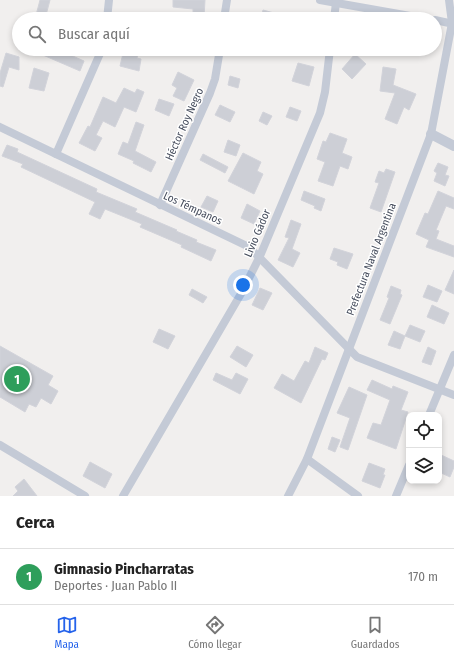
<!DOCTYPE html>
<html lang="es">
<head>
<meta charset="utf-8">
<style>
	:root { --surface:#fff; --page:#f2f2f2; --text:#222; --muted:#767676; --line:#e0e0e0; --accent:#2563eb }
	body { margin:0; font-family:"Fira Sans Condensed",sans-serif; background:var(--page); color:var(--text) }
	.controls { position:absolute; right:12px; bottom:12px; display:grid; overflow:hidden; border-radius:8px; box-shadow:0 2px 6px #0003 }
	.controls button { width:36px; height:36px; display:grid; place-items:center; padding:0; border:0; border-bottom:1px solid var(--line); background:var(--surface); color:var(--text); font:20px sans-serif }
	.you { position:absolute; left:243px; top:285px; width:14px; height:14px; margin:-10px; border:3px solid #fff; border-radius:50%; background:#1a73e8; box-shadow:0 0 0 6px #1a73e833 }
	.badge { display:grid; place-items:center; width:26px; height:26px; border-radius:50%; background:var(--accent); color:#fff; font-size:13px; font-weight:700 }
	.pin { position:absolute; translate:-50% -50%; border:2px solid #fff; box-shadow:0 1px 4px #0006 }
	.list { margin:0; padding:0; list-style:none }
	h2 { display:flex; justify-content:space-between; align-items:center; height:52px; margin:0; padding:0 16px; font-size:17px }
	h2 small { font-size:13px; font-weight:400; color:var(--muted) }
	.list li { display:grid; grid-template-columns:26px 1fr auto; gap:12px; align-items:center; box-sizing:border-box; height:56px; padding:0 16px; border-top:1px solid var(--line) }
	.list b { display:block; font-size:15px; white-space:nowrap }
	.list p { margin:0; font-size:13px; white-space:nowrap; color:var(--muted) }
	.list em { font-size:13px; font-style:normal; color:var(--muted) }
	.icon { flex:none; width:22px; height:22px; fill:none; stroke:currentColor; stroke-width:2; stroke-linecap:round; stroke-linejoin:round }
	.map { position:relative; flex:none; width:454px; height:496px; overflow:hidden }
	.search { position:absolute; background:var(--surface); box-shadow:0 2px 6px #0003; left:12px; right:12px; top:12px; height:44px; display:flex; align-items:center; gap:10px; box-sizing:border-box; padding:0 14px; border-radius:22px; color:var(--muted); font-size:15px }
	.sheet { height:108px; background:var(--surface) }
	nav { display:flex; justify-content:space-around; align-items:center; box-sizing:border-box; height:56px; border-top:1px solid var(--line); background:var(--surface); font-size:11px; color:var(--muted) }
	nav a { display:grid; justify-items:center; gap:2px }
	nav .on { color:var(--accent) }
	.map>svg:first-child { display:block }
</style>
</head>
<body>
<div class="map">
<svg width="454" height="496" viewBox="0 0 454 496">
	<rect width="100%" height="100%" fill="#f1efee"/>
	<!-- building -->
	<g fill="#cdcfd6" stroke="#d2d3da">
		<path d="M40,0H50L45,19H35Z"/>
		<path d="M173,0H205L204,18L193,17V9L173,7Z"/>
		<path d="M263,10L285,16V19H261Z"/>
		<path d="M29,49H57L84,61L80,71Z"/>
		<path d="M124,49H139L137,58L141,59L139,71L120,66Z"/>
		<path d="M6,53L19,57V70L9,67L3,87L0,86V73Z"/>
		<path d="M355,54L366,64L352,79L342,69Z"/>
		<path d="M298,63L314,67L309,86L292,81Z"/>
		<path d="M383,67L396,69L393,85L416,94L409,110L404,107L397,124L385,119L395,93L380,91Z"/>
		<path d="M34,68L49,73L44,91L29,88Z"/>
		<path d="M178,72L194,80L184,101L173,96L177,88L172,85Z"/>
		<path d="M230,76L240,79L238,88L228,85Z"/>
		<path d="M124,88L135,93L137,89L144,92L136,112L124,107L115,127L103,121L96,135L102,138L95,151L79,143L88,126L90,127L103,97L116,103Z"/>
		<path d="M159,99L174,104L169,116L155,110Z"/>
		<path d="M220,105L235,112L230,122L215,115Z"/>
		<path d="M290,107L301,111L297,121L286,117Z"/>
		<path d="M263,112L272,116L267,125L259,121Z"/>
		<path d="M136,122L144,125L135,151L156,162L151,172L133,163L134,161L118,154L123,142L128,144Z"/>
		<path d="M330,133L347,139L342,153L352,157L348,169L340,166L333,186L318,181L325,162L317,159L323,141L326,142Z"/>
		<path d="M228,140L240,145L236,156L224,152Z"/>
		<path d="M7,145L18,149L17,152L97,189L96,192L137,209L135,212L177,230L176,231L197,240L196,242L216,250L211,261L181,247L182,245L140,227L142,224L105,209L100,219L89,214L95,202L21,167L23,164L2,156Z"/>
		<path d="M243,153L261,162L257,171L263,174L254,194L228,181Z"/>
		<path d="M203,154L228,167L225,173L200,160Z"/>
		<path d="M438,163L448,167L445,175L449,176L445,186L434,181L437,173L434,171Z"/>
		<path d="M386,169L395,172L381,212L370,208L379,183L375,182L379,171L384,173Z"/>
		<path d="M304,191L325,199L321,211L314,208L315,206L301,200Z"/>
		<path d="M438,191L454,198V209L446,206L436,230L439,231L436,239L454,246V257L426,247L429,240L416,234L425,213L428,214Z"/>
		<path d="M207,196L218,201L213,212L201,207Z"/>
		<path d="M247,204L260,211L254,224L241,218Z"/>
		<path d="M291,220L301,224L292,249L300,253L293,267L278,260L289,238L285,237Z"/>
		<path d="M334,248L353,254L347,269L337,265L338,262L330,259Z"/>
		<path d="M454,270V294L445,290Z"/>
		<path d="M428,285L442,291L437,302L423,297Z"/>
		<path d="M391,286L401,290L400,294L402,295L390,324L380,320L389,298L387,297Z"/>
		<path d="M260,288L272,293L263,310L252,305Z"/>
		<path d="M192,289L207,297L203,303L189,295Z"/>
		<path d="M432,305L449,313L444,324L427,317Z"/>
		<path d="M410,325L425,331L420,342L405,336Z"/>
		<path d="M159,329L175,336L168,349L153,342Z"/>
		<path d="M394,331L405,336L400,349L388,345Z"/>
		<path d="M0,346L53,376L48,385L58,391L51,404L41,398L36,407L29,404L25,412L0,397Z"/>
		<path d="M237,346L253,355L246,367L230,357Z"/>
		<path d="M315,347L328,353L325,360L322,359L301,403L274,388L282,374L294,381L305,361L309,363Z"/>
		<path d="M428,347L436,351L431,365L422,362Z"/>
		<path d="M216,373L232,380L236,373L248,379L240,394L213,380Z"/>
		<path d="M372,380L392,389L393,386L408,392L401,410L408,412L396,449L367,438L373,423L381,425L390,400L367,390Z"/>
		<path d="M349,387L367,395L348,450L340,447L350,418L337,413Z"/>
		<path d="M332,437L340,440L335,452L328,449Z"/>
		<path d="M439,454L454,461V467L450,477L439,472Z"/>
		<path d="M90,462L112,474L105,488L83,476Z"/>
		<path d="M369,463L385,469L383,475H385L380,488L362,481Z"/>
		<path d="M24,479L37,496H13L18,491L15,487Z"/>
	</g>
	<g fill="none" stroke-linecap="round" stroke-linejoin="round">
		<!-- minor -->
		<g stroke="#c4cad6" stroke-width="8">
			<path d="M320,0L427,19"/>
			<path d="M107,19L109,0"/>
			<path d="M224,19L227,0"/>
			<path d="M334,19L336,3"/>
			<path d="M435,20L454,24"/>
			<path d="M0,127L249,247L357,357L454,395"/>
			<path d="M56,154L102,49"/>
			<path d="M160,205L210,93L215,79L220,49"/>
			<path d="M429,415L454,355"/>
			<path d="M0,445L85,496"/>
			<path d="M307,459L358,496"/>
			<path d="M123,496L242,292L260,256L320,113L325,92L330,49"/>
			<path d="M288,496L307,459L431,134L452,23L449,0"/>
			<path d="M396,496L409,465"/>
		</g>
		<!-- tertiary -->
		<path stroke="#c4cad6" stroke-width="10" d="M431,134L454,146"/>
	</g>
	<g text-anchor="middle" stroke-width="3" stroke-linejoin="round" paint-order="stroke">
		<!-- street labels -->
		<g font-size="11" fill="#464d5d" stroke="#fff">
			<text transform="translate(184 124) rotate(-66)" y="4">Héctor Roy Negro</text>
			<text transform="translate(193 208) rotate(25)" y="4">Los Témpanos</text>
			<text transform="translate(257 233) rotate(-67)" y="4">Livio Gádor</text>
			<text transform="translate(371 259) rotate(-69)" y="4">Prefectura Naval Argentina</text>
		</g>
	</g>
</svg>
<div class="controls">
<button><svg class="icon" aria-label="locate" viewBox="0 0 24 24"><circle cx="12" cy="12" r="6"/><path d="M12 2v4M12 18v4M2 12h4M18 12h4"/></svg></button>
<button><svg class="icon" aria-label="layers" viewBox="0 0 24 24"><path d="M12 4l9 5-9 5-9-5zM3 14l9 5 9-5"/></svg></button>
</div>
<div class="you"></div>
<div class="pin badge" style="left:17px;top:379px;background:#2e9e5b">1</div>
<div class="search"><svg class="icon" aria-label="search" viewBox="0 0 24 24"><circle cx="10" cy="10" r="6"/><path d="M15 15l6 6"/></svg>Buscar aquí</div>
</div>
<section class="sheet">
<h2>Cerca<small></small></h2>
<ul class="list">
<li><span class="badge" style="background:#2e9e5b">1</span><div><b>Gimnasio Pincharratas</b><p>Deportes · Juan Pablo II</p></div><em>170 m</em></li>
</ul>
</section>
<nav>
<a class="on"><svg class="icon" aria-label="map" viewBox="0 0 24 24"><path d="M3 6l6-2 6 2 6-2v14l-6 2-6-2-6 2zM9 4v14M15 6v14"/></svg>Mapa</a>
<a><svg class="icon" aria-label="directions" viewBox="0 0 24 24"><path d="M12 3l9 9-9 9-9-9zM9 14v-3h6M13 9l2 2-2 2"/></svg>Cómo llegar</a>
<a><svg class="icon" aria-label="saved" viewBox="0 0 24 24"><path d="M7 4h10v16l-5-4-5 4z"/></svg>Guardados</a>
</nav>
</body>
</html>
